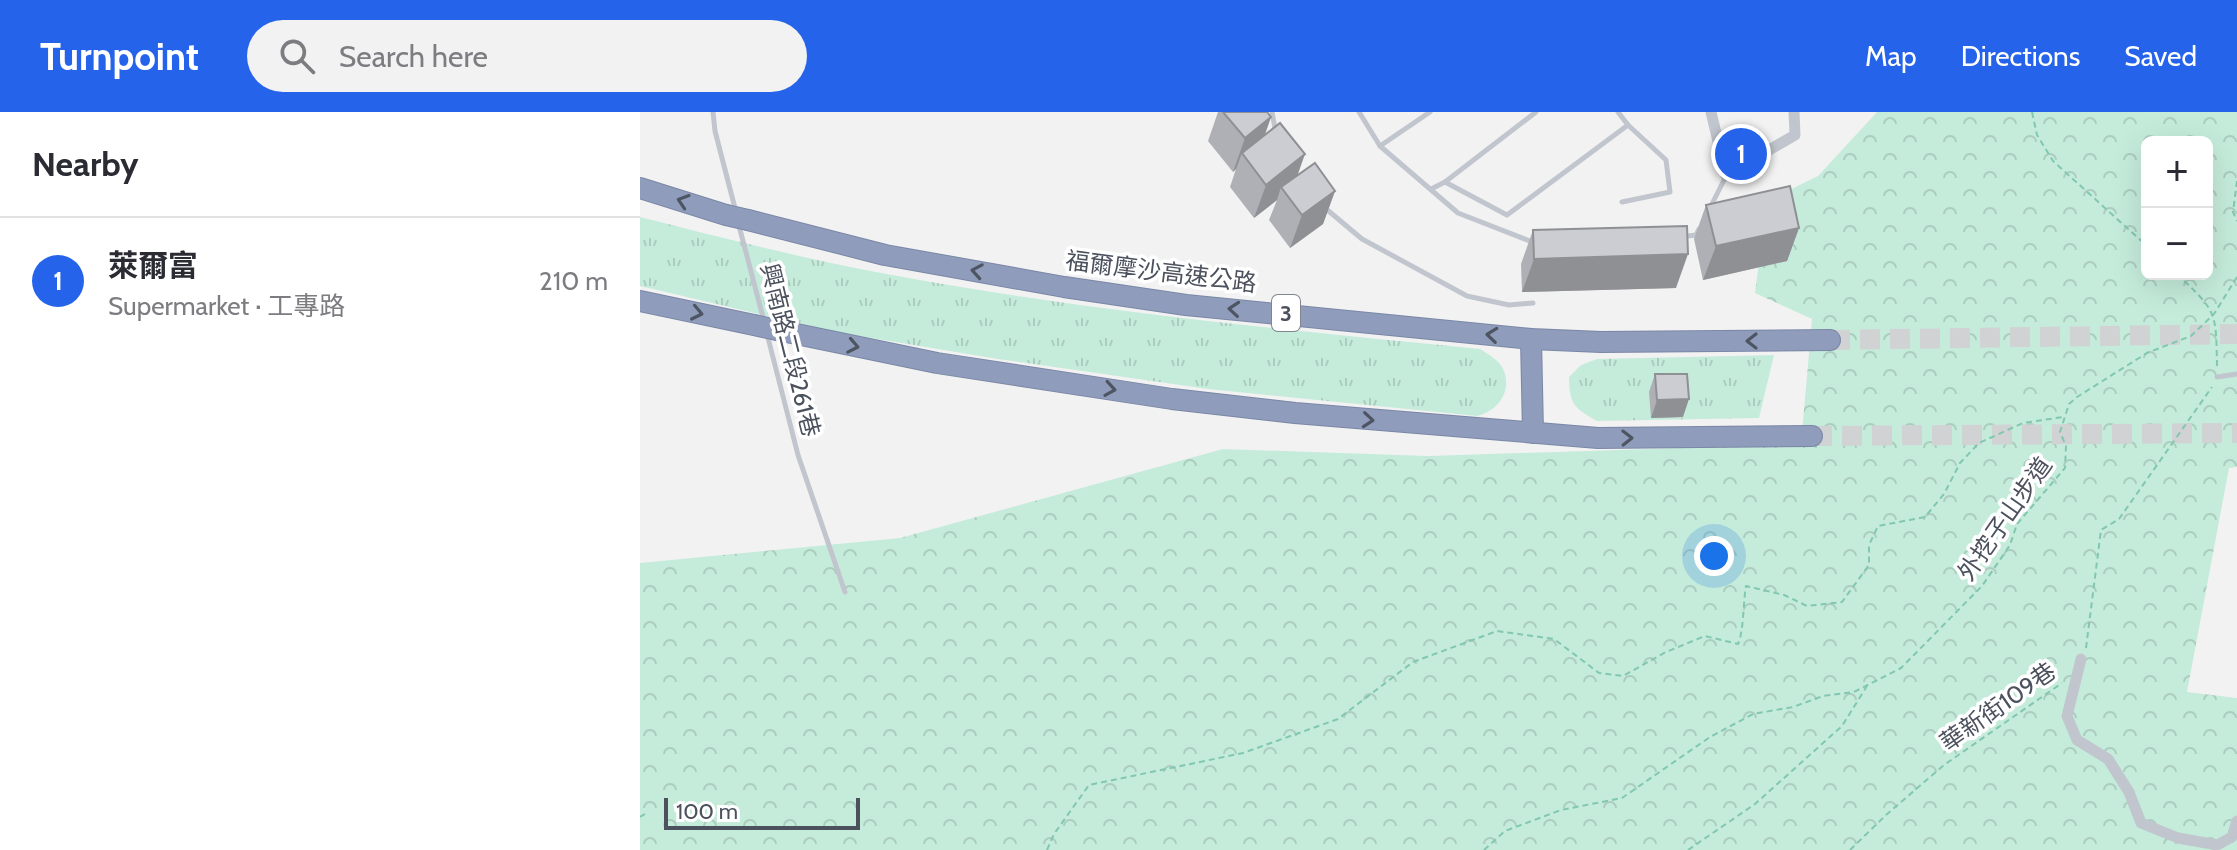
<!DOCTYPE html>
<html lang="en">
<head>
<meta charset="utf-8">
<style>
	:root { --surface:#fff; --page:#f2f2f3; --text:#2b2b33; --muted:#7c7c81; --line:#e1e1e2; --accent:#2563eb }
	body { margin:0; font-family:Cabin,"Noto Sans TC",sans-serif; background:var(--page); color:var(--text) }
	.controls { position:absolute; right:24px; top:24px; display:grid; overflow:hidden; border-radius:12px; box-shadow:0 8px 32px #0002 }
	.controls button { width:72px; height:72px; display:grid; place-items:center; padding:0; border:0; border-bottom:2px solid var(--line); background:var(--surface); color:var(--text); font:40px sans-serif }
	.scale { position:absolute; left:24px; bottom:20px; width:196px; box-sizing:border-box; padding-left:8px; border:4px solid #4b515d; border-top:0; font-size:22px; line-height:28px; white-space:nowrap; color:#4b515d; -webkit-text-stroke:6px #fff; paint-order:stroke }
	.you { position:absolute; left:1074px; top:444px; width:28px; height:28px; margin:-20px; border:6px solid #fff; border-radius:50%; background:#1a73e8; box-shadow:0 0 0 12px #1a73e833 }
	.badge { display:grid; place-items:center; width:52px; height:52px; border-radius:50%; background:var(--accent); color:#fff; font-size:26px; font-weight:700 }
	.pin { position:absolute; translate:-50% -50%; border:4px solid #fff; box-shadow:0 2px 8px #0006 }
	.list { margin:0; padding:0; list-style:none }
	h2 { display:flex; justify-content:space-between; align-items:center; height:104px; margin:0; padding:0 32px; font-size:34px }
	h2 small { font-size:26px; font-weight:400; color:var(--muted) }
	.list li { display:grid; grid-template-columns:52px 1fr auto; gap:24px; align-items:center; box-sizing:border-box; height:128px; padding:0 32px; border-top:2px solid var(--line) }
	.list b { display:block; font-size:30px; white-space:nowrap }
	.list p { margin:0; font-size:26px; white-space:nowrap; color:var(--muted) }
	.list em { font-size:26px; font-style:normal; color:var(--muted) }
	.icon { flex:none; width:44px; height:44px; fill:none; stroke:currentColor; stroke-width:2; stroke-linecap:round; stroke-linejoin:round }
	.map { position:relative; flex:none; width:1597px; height:738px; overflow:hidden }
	header { display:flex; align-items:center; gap:48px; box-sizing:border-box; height:112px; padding:0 40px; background:var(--accent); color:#fff }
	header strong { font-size:38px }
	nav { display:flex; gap:44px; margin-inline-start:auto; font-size:28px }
	.search { width:560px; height:72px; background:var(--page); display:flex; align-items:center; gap:20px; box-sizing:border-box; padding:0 28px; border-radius:44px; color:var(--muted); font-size:30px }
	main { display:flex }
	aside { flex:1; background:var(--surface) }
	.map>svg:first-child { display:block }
</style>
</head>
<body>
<header>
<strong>Turnpoint</strong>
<div class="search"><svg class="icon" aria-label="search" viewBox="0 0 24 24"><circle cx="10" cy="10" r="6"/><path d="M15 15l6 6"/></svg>Search here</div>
<nav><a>Map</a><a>Directions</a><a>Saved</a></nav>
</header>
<main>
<aside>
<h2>Nearby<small></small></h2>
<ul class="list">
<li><span class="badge">1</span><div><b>萊爾富</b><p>Supermarket · 工專路</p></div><em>210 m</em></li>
</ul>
</aside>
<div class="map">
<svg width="1597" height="738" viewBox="0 0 1597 738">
	<defs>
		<pattern id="grass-tufts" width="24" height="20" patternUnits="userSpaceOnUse" patternTransform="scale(2)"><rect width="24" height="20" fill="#c5ecdb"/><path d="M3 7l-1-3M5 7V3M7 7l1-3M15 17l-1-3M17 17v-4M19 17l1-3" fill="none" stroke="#abccbe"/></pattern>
		<pattern id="forest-crowns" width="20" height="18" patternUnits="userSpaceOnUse" patternTransform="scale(2)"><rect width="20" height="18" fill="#c5ecdb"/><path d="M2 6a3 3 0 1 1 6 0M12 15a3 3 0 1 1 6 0" fill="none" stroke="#abccbe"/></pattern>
	</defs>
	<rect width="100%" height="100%" fill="#f3f2f2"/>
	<!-- grass -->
	<g fill="url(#grass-tufts)">
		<path d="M0,105C75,124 149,143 225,158C428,197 635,217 840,237C848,242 861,249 864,259C872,281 857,299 837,304L568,277L358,247L195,220L0,174Z"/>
		<path d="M1134,243L1119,306L957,309C934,296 929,292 929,265L941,253L957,247Z"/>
	</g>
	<!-- forest -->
	<path fill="url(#forest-crowns)" fill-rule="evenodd" d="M1237,0H1597V355L1589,356L1547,580L1597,586V738H0V451L260,426L583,337L788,344L1161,332L1172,207L1115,181L1127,89L1178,64ZM1507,30H1567V162H1507Z"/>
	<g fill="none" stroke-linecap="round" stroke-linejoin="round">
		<!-- highway-tunnel -->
		<g stroke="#d1d2d4" stroke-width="20" stroke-dasharray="20 10" stroke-linecap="butt">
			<path d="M1190,228L1597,222"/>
			<path d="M1172,324L1597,321"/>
		</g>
		<defs>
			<g id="highway">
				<path d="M0,76L86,103"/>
				<path d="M108,108L245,143L424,175L546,193L891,227L961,230L1190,228"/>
				<path d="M0,189L114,213"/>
				<path d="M137,218L297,251L532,287L655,301L958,326L1172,324"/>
				<path d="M891,227L893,321"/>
			</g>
		</defs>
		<!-- highway casing -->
		<use href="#highway" stroke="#7a87a6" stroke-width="22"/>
		<!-- path -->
		<g stroke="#81c7b1" stroke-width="2" stroke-dasharray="6 4" stroke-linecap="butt">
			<path d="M1392,0L1397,23L1413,49L1507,134"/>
			<path d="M1597,69L1593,100L1597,109"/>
			<path d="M1537,162C1577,200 1576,199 1577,254"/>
			<path d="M1446,536L1461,418L1479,407L1572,275"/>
			<path d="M0,705L5,702"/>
			<path d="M407,738L414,722L449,673L603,641L698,607L773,550L857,519L914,527L959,561L983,564L1026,540L1065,524L1098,532C1104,518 1103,491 1106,474L1144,483L1167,494L1202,490L1229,453V433L1238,414L1285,405L1304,382L1320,351L1339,331L1383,311L1423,305"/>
			<path d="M844,738L865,719L921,698L982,686L1070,625L1113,602L1153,595L1183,584L1214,580L1261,556L1342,474L1370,433L1377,412L1425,356L1426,334L1420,320L1429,292L1437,285L1507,241L1551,224L1574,202L1597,165"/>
			<path d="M1048,738L1115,692L1202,614L1227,574"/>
			<path d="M1210,738L1246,703L1304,653L1422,571"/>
		</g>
		<!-- lane -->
		<g stroke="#c1c6ce" stroke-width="5">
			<path d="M73,0L75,19L96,100"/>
			<path d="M632,0L636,22"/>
			<path d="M719,0L740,34L818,101L895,131"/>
			<path d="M978,0L988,13L1026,48L1030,80L982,90"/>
			<path d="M740,34L790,0"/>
			<path d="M805,70L867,103L988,13"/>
			<path d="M791,77L805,70L896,0"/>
			<path d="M685,96L722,127L827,184L869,193L893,191"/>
			<path d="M1069,98L1086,64"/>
			<path d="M98,110L124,209"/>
			<path d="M1040,125L1056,123L1059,117"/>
			<path d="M127,222L158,343L205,480"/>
			<path d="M1577,265L1597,262"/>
		</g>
		<!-- street -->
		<g stroke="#c1c6ce" stroke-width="11">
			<path d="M1071,0L1086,63L1155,23L1154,0"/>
			<path d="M1441,547L1427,604L1437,628L1468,647L1489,680L1501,711L1538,726L1577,733L1592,725L1597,709"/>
		</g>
		<!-- highway -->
		<use href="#highway" stroke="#8f9cbb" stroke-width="20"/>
		<defs>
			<g id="highway-bridge">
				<path d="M86,103L108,108"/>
				<path d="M114,213L137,218"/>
			</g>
		</defs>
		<!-- highway-bridge casing -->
		<use href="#highway-bridge" stroke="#7a87a6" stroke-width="22" stroke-linecap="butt"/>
		<!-- highway-bridge -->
		<use href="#highway-bridge" stroke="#8f9cbb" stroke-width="20"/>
	</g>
	<!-- wall -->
	<g fill="#afb0b5">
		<path d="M578,0H627L631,5L625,23L657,64L695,79L683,112L650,136L629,108L637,88L614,106L590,75L596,57L593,60L568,29Z"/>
		<path d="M1066,93L1159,116L1147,149L1063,168L1054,127Z"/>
		<path d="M893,118L1036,176L882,180L881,152Z"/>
		<path d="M1015,262L1043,305L1011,306L1009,280Z"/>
	</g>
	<!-- shaded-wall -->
	<g fill="#8f9094">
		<path d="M631,5L619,38L602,41L596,57L593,60L605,26Z"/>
		<path d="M665,42L653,76L641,75L637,88L614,106L626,73Z"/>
		<path d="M695,79L683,112L650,136L662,103Z"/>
		<path d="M1159,116L1147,149L1063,168L1076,134Z"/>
		<path d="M1048,142L1036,176L882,180L894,147Z"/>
		<path d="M1049,287L1043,305L1011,306L1017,288Z"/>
	</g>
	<!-- building -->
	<g fill="#cccdd3" stroke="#8f9094" stroke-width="2">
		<path d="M583,0H627L631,5L605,26Z"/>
		<path d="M640,11L665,42L626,73L602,41Z"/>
		<path d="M675,51L695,79L662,103L641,75Z"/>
		<path d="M1150,74L1159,116L1076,134L1066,93Z"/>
		<path d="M1047,114L1048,142L894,147L893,118Z"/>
		<path d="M1015,262H1047L1049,287L1017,288Z"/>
	</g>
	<!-- one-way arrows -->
	<defs><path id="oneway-chevron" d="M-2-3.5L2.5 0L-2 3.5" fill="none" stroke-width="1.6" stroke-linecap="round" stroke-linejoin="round" transform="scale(2)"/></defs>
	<g stroke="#4e5562">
		<use href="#oneway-chevron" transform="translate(43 89) rotate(-162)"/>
		<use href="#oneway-chevron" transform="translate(337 159) rotate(-170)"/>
		<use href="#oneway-chevron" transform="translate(594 197) rotate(-175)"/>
		<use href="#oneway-chevron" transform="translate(57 201) rotate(12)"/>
		<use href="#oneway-chevron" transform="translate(852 223) rotate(-174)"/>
		<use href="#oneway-chevron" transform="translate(1112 229) rotate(180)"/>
		<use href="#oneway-chevron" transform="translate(213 234) rotate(11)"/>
		<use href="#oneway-chevron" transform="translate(470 277) rotate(9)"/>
		<use href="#oneway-chevron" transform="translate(728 308) rotate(5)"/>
		<use href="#oneway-chevron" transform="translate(987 326) rotate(-1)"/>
	</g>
	<g text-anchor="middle" stroke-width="7" stroke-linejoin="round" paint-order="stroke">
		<!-- shield labels -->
		<rect fill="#fff" stroke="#81858e" stroke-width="2" x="632" y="183" width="28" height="36" rx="6"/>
		<g font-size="22" font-weight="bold" fill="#4b515d">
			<text x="646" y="209">3</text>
		</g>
		<!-- street labels -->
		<g font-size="24" fill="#4b515d" stroke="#fff">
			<text transform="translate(521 160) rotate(7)" y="8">福爾摩沙高速公路</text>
			<text transform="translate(150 238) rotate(76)" y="8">興南路二段261巷</text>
			<text transform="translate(1365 407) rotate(-55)" y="8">外挖子山步道</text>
			<text transform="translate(1358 595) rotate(-35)" y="8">華新街109巷</text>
		</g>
	</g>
</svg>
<div class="controls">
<button>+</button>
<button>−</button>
</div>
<div class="scale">100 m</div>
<div class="you"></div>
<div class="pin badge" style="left:1101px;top:42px">1</div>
</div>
</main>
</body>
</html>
